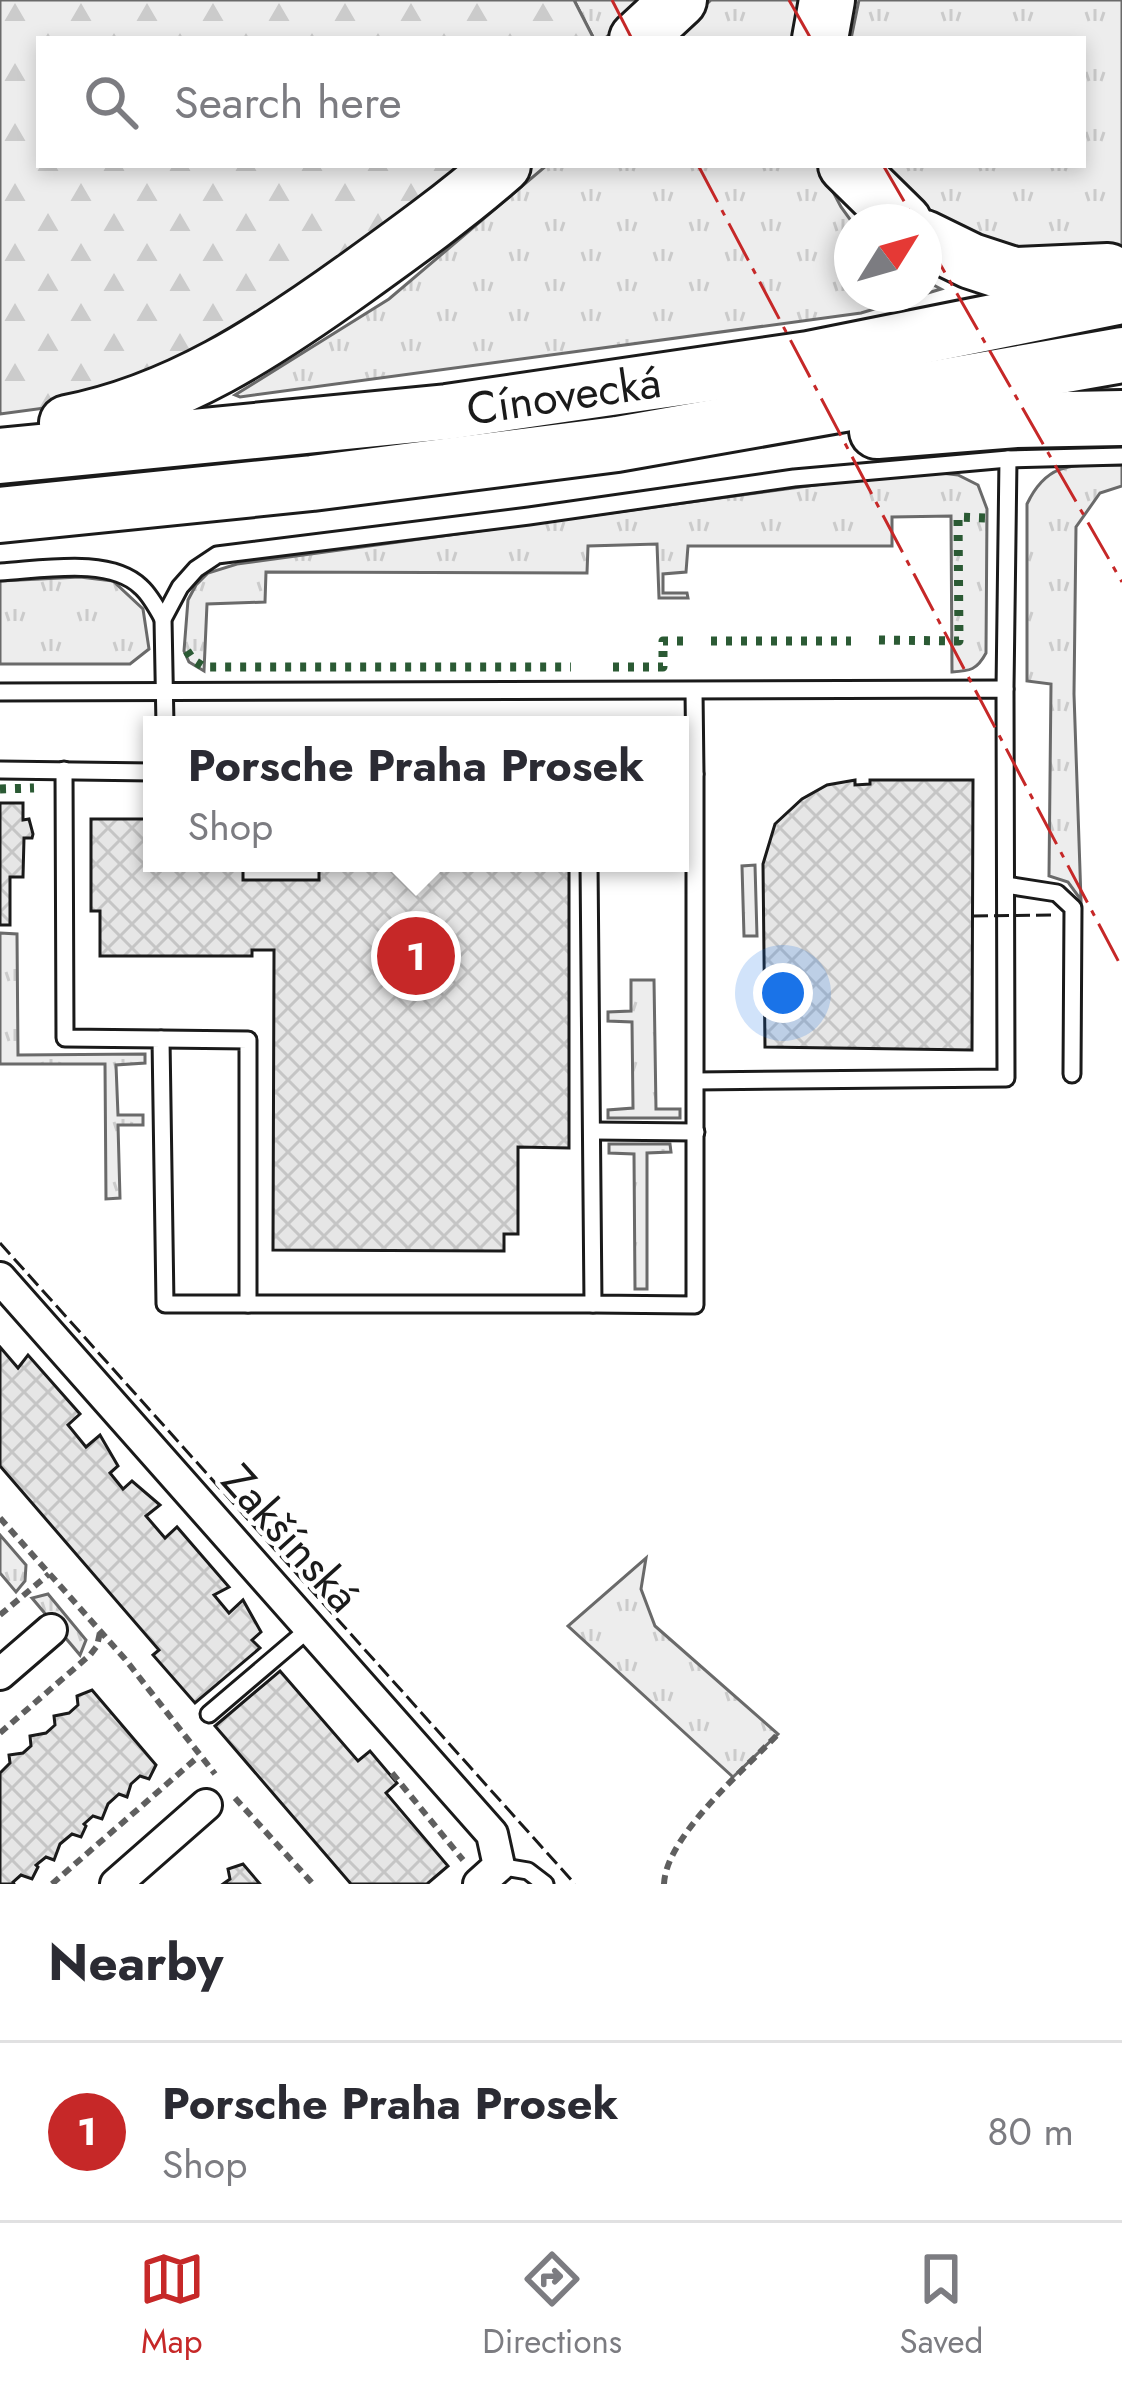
<!DOCTYPE html>
<html lang="en">
<head>
<meta charset="utf-8">
<style>
	:root { --surface:#fff; --page:#f2f2f3; --text:#2b2b33; --muted:#7c7c81; --line:#e1e1e2; --accent:#c62828 }
	body { margin:0; font-family:Jost,sans-serif; background:var(--page); color:var(--text) }
	.compass { position:absolute; left:834px; top:204px; width:108px; height:108px; border-radius:50%; background:var(--surface); box-shadow:0 6px 18px #0003; rotate:53deg }
	.you { position:absolute; left:783px; top:993px; width:42px; height:42px; margin:-30px; border:9px solid #fff; border-radius:50%; background:#1a73e8; box-shadow:0 0 0 18px #1a73e833 }
	.badge { display:grid; place-items:center; width:78px; height:78px; border-radius:50%; background:var(--accent); color:#fff; font-size:39px; font-weight:700 }
	.pin { position:absolute; translate:-50% -50%; border:6px solid #fff; box-shadow:0 3px 12px #0006 }
	.popup { position:absolute; left:143px; top:716px; width:546px; height:156px; box-sizing:border-box; display:grid; place-content:center; border-radius:0px; background:var(--surface); filter:drop-shadow(0 3px 9px #0005); font-size:39px; white-space:nowrap; color:var(--muted) }
	.popup b { font-size:45px; color:var(--text) }
	.popup::after { content:''; position:absolute; left:50%; top:100%; margin-left:-24px; border:24px solid transparent; border-top-color:var(--surface) }
	.list { margin:0; padding:0; list-style:none }
	h2 { display:flex; justify-content:space-between; align-items:center; height:156px; margin:0; padding:0 48px; font-size:51px }
	h2 small { font-size:39px; font-weight:400; color:var(--muted) }
	.list li { display:grid; grid-template-columns:78px 1fr auto; gap:36px; align-items:center; box-sizing:border-box; height:180px; padding:0 48px; border-top:3px solid var(--line) }
	.list b { display:block; font-size:45px; white-space:nowrap }
	.list p { margin:0; font-size:39px; white-space:nowrap; color:var(--muted) }
	.list em { font-size:39px; font-style:normal; color:var(--muted) }
	.icon { flex:none; width:66px; height:66px; fill:none; stroke:currentColor; stroke-width:2; stroke-linecap:round; stroke-linejoin:round }
	.map { position:relative; flex:none; width:1122px; height:1884px; overflow:hidden }
	.search { position:absolute; background:var(--surface); box-shadow:0 6px 18px #0003; left:36px; right:36px; top:36px; height:132px; display:flex; align-items:center; gap:30px; box-sizing:border-box; padding:0 42px; border-radius:0px; color:var(--muted); font-size:45px }
	.sheet { height:336px; background:var(--surface) }
	nav { display:flex; justify-content:space-around; align-items:center; box-sizing:border-box; height:168px; border-top:3px solid var(--line); background:var(--surface); font-size:33px; color:var(--muted) }
	nav a { display:grid; justify-items:center; gap:6px }
	nav .on { color:var(--accent) }
	.map>svg:first-child { display:block }
</style>
</head>
<body>
<div class="map">
<svg width="1122" height="1884" viewBox="0 0 1122 1884">
	<defs>
		<pattern id="grass-tufts" width="24" height="20" patternUnits="userSpaceOnUse" patternTransform="scale(3)"><rect width="24" height="20" fill="#ededed"/><path d="M3 7l-1-3M5 7V3M7 7l1-3M15 17l-1-3M17 17v-4M19 17l1-3" fill="none" stroke="#cbcbcb"/></pattern>
		<pattern id="forest-firs" width="22" height="20" patternUnits="userSpaceOnUse" patternTransform="scale(3)"><rect width="22" height="20" fill="#ededed"/><path d="M5 1l3.5 6h-7zM16 11l3.5 6h-7z" fill="#cbcbcb"/></pattern>
		<pattern id="building-cross-hatch" width="8" height="8" patternUnits="userSpaceOnUse" patternTransform="scale(3)"><rect width="8" height="8" fill="#e6e6e6"/><path d="M0 0l8 8M0 8l8-8" fill="none" stroke="#c5c5c5"/></pattern>
	</defs>
	<rect width="100%" height="100%" fill="#fff"/>
	<!-- grass -->
	<g fill="url(#grass-tufts)" stroke="#6a6a6a" stroke-width="3">
		<path d="M574,0H648L604,39H594Z"/>
		<path d="M711,0H806L799,39H670Z"/>
		<path d="M859,0H1122V255L1029,257L922,215L878,165H1083V39H851Z"/>
		<path d="M547,165H819L841,207L852,222V294H924V280L941,289L861,313L240,397L235,395L389,299Z"/>
		<path d="M1122,465V486L1100,493L1076,527L1074,694L1081,900L1068,882L1049,876L1051,684L1027,681V504C1049,458 1077,466 1122,465Z"/>
		<path d="M941,473L958,475L978,485L987,509L986,653C977,670 970,671 952,672L951,516L892,517V546H688L686,572L663,574V593H687L688,598H659L657,544L588,546L587,573L266,572L265,602L207,604L204,671L189,662L184,651L188,600L196,585L208,573L237,564L830,483Z"/>
		<path d="M80,577L113,581L143,609L149,649L130,664H0V581Z"/>
		<path d="M755,865L757,936H744L742,866Z"/>
		<path d="M0,933L17,934L18,1055L145,1054V1063L116,1065L118,1115H143V1125H118L120,1198L106,1199L105,1064H0Z"/>
		<path d="M631,980H654L656,1109H680V1118H608V1110L633,1108L632,1022L608,1021V1012L631,1011Z"/>
		<path d="M609,1144H670L671,1152L647,1153V1289H635L634,1154L609,1153Z"/>
		<path d="M0,1535L26,1565L25,1581L16,1592L0,1573Z"/>
		<path d="M646,1558L641,1589L655,1626L778,1734L733,1777L568,1626Z"/>
		<path d="M48,1594L86,1640L80,1655L32,1598Z"/>
	</g>
	<!-- forest -->
	<path fill="url(#forest-firs)" stroke="#6a6a6a" stroke-width="3" d="M0,0H574L594,39H39V165H466L211,352L67,405L0,414Z"/>
	<!-- building -->
	<g fill="url(#building-cross-hatch)" stroke="#1a1a1a" stroke-width="3">
		<path d="M855,780V785L870,784V780H973L972,1050L765,1047L763,864L775,824L802,799L827,785Z"/>
		<path d="M0,803H23V820L29,819L33,834L32,838H24L23,877H10V925H0Z"/>
		<path d="M91,819H152V863H243V880H319V863L569,866V1148L518,1147V1234H504V1251L273,1250L274,950H252V956H100V911H91Z"/>
		<path d="M0,1347L18,1368L28,1355L80,1414L68,1425L86,1447L100,1435L118,1466L110,1473L123,1489L132,1481L160,1505L146,1516L165,1538L177,1527L229,1587L214,1595L229,1613L243,1600L261,1632L252,1640L260,1648L195,1703L153,1655L159,1650L0,1466Z"/>
		<path d="M280,1671L358,1761L370,1751L397,1783L386,1793L448,1866L427,1884H351L215,1726Z"/>
		<path d="M92,1690L156,1765L149,1779L140,1776L131,1784L127,1797L119,1794L108,1804L102,1819L93,1816L84,1824L86,1826L81,1837L72,1834L60,1844L54,1860L46,1857L36,1865L38,1867L32,1879L21,1875L13,1882L14,1884H0V1773L10,1763L9,1755L23,1753L31,1746L30,1736L46,1733L55,1725L54,1716L69,1713L78,1705L77,1696Z"/>
		<path d="M243,1864L260,1884H223L230,1879L228,1869Z"/>
	</g>
	<g fill="none" stroke-linecap="round" stroke-linejoin="round">
		<defs>
			<g id="lane">
				<path d="M0,572C40,570 110,556 141,587C150,595 157,608 163,619"/>
				<path d="M1005,689L1008,459"/>
				<path d="M694,691L695,774"/>
				<path d="M0,692L1005,689L1006,1078L696,1081"/>
				<path d="M165,725L163,619L180,587L196,569L217,555L529,516L794,478L1008,459L1122,456"/>
				<path d="M0,770L152,772"/>
				<path d="M64,770L65,1038L161,1039L165,1304H593"/>
				<path d="M589,863L593,1304L695,1305V774H680"/>
				<path d="M1006,885L1057,893L1073,908L1072,1074"/>
				<path d="M161,1039L248,1040V1304"/>
				<path d="M593,1131L696,1132"/>
				<path d="M209,1714L310,1628"/>
				<path d="M499,1866L528,1871L545,1884"/>
			</g>
			<g id="street">
				<path d="M0,1278L492,1834L499,1866L479,1884"/>
				<path d="M0,1674L51,1630"/>
				<path d="M116,1884L206,1805"/>
			</g>
			<g id="highway">
				<path d="M637,39L679,0"/>
				<path d="M820,39L827,0"/>
				<path d="M846,165L904,222"/>
				<path d="M924,238L971,261L1014,275L1108,271"/>
				<path d="M67,423C176,402 267,342 356,278C406,242 456,206 503,165"/>
				<path d="M877,431L1016,420L1122,418"/>
				<path id="s1" d="M0,456L447,412L809,359L1122,296"/>
				<path d="M0,515L312,483L617,444L1122,355"/>
			</g>
		</defs>
		<!-- lane casing -->
		<use href="#lane" stroke="#1a1a1a" stroke-width="21"/>
		<!-- street casing -->
		<use href="#street" stroke="#1a1a1a" stroke-width="36"/>
		<!-- highway casing -->
		<use href="#highway" stroke="#1a1a1a" stroke-width="60"/>
		<!-- path -->
		<g stroke="#5f5f5f" stroke-width="6" stroke-dasharray="9 6" stroke-linecap="butt">
			<path d="M0,1518L125,1659L215,1774"/>
			<path d="M0,1615L49,1574"/>
			<path d="M0,1733L90,1655L97,1646L100,1632"/>
			<path d="M392,1773L463,1860"/>
			<path d="M235,1798L313,1884"/>
			<path d="M52,1884L199,1756"/>
			<path d="M664,1884C666,1836 745,1769 778,1734"/>
		</g>
		<!-- lane -->
		<use href="#lane" stroke="#fff" stroke-width="15"/>
		<!-- street -->
		<use href="#street" stroke="#fff" stroke-width="30"/>
		<!-- highway -->
		<use href="#highway" stroke="#fff" stroke-width="54"/>
		<!-- hedge -->
		<g stroke="#2b5a34" stroke-width="9" stroke-dasharray="6 9" stroke-linecap="butt">
			<path d="M879,640L959,641L958,517L985,518"/>
			<path d="M711,641H851"/>
			<path d="M187,651L193,660L204,667H571"/>
			<path d="M613,667H663V641H685"/>
			<path d="M0,789L34,788"/>
		</g>
		<!-- fence -->
		<g stroke="#1a1a1a" stroke-width="3" stroke-dasharray="15 6" stroke-linecap="butt">
			<path d="M973,916L1056,915"/>
			<path d="M0,1243L575,1884"/>
		</g>
		<!-- power -->
		<g stroke="#c62828" stroke-width="3" stroke-dasharray="42 9 6 9" stroke-linecap="butt">
			<path d="M612,0L632,39"/>
			<path d="M789,0L811,39"/>
			<path d="M698,165L1122,968"/>
			<path d="M883,165L916,222"/>
			<path d="M924,236L1122,582"/>
		</g>
	</g>
	<g text-anchor="middle" stroke-width="9" stroke-linejoin="round" paint-order="stroke">
		<!-- street labels -->
		<g font-size="45" fill="#1a1a1a" stroke="#fff">
			<text dy="16" stroke="none"><textPath href="#s1" startOffset="567">Cínovecká</textPath></text>
			<text transform="translate(291 1538) rotate(48)" y="16">Zakšínská</text>
		</g>
	</g>
</svg>
<svg class="compass" viewBox="-18 -18 36 36"><path d="M0-13l5 13h-10z" fill="#e53935"/><path d="M0 13l5-13h-10z" fill="#7c7c81"/></svg>
<div class="you"></div>
<div class="pin badge" style="left:416px;top:956px">1</div>
<div class="popup"><b>Porsche Praha Prosek</b>Shop</div>
<div class="search"><svg class="icon" aria-label="search" viewBox="0 0 24 24"><circle cx="10" cy="10" r="6"/><path d="M15 15l6 6"/></svg>Search here</div>
</div>
<section class="sheet">
<h2>Nearby<small></small></h2>
<ul class="list">
<li><span class="badge">1</span><div><b>Porsche Praha Prosek</b><p>Shop</p></div><em>80 m</em></li>
</ul>
</section>
<nav>
<a class="on"><svg class="icon" aria-label="map" viewBox="0 0 24 24"><path d="M3 6l6-2 6 2 6-2v14l-6 2-6-2-6 2zM9 4v14M15 6v14"/></svg>Map</a>
<a><svg class="icon" aria-label="directions" viewBox="0 0 24 24"><path d="M12 3l9 9-9 9-9-9zM9 14v-3h6M13 9l2 2-2 2"/></svg>Directions</a>
<a><svg class="icon" aria-label="saved" viewBox="0 0 24 24"><path d="M7 4h10v16l-5-4-5 4z"/></svg>Saved</a>
</nav>
</body>
</html>
